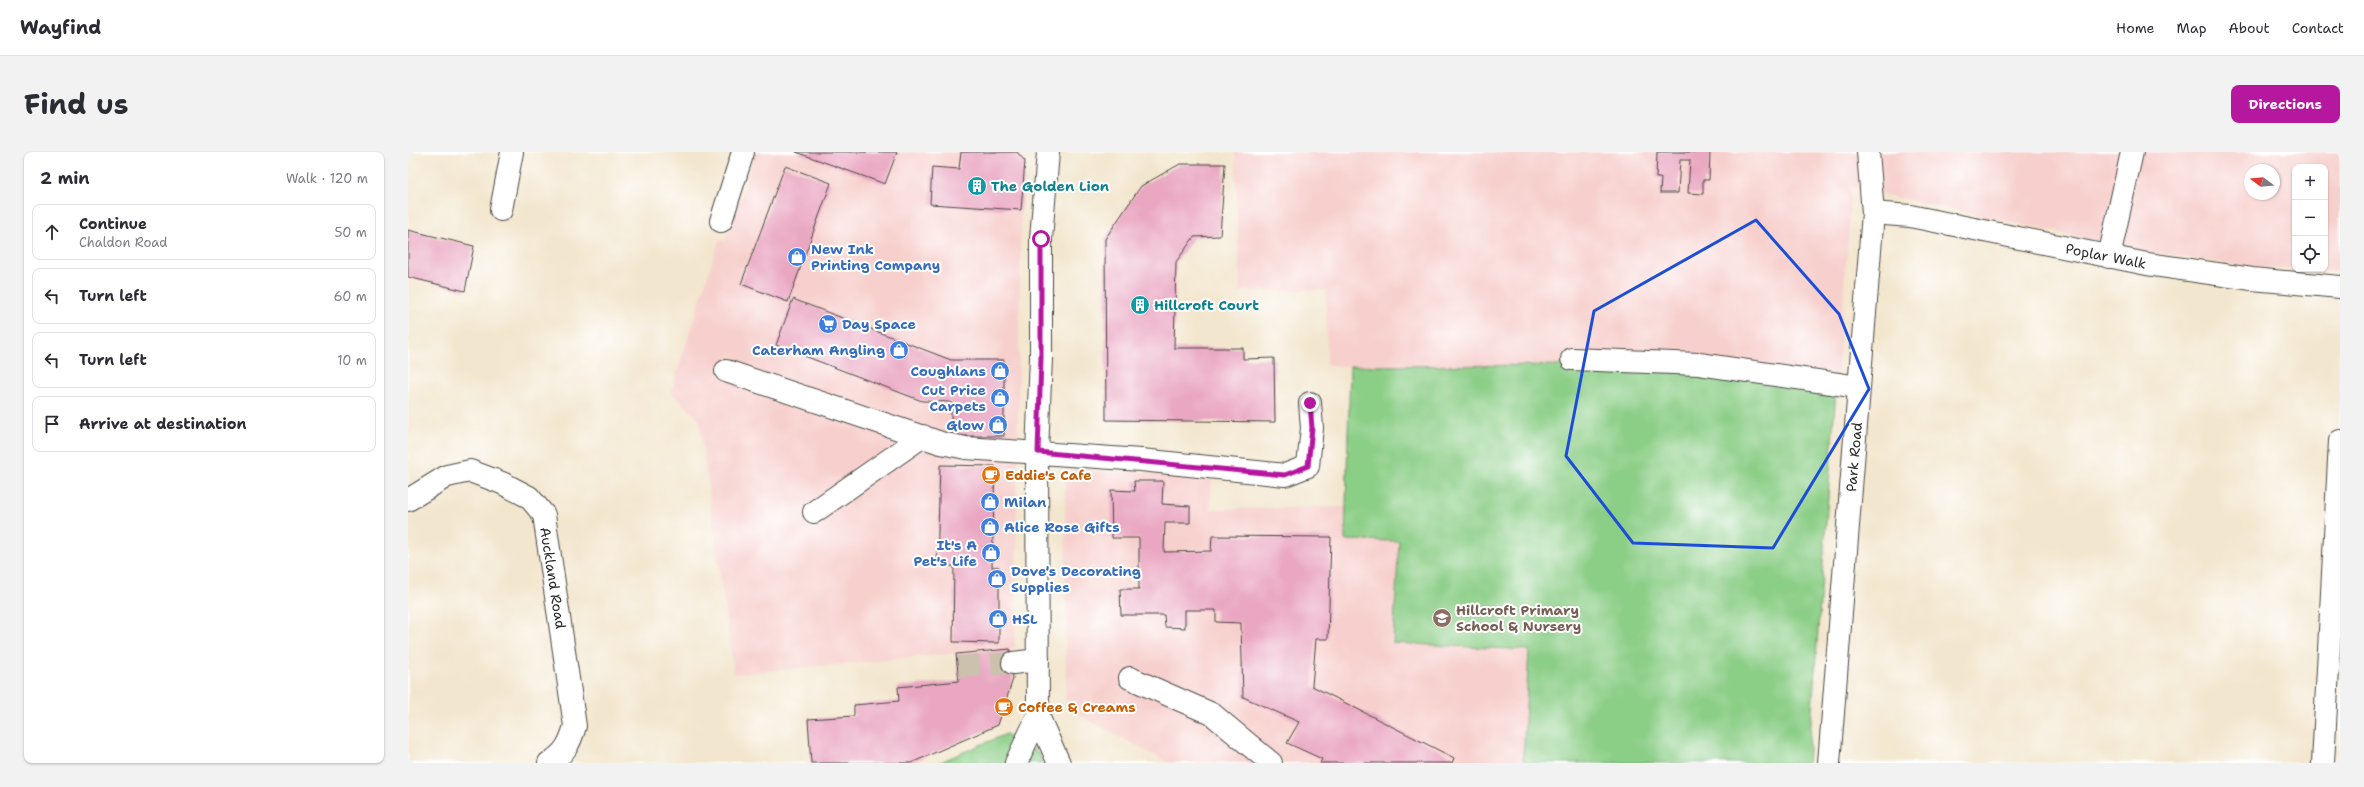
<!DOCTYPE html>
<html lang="en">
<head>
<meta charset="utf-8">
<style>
	:root { --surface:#fff; --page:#f2f2f3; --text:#2b2b33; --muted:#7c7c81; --line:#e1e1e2; --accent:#b5179e }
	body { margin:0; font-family:"Shantell Sans",sans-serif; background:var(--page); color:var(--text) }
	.controls { position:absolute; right:12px; top:12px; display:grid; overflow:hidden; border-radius:8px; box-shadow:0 1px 3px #0004 }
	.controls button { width:36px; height:36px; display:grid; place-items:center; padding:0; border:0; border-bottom:1px solid var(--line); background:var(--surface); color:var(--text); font:20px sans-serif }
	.compass { position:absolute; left:1836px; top:12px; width:36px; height:36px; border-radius:50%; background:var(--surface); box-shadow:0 1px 3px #0004; rotate:286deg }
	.stop { position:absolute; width:12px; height:12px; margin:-9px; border:3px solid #b5179e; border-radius:50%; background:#fff }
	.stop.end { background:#b5179e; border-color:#fff; box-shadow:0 1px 4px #0008 }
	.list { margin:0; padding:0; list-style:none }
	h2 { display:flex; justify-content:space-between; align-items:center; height:52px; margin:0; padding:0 16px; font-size:17px }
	h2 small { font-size:13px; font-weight:400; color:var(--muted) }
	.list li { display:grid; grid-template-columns:26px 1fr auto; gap:12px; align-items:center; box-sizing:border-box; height:56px; margin:0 8px 8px; padding:0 8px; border:1px solid var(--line); border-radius:8px }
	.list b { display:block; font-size:15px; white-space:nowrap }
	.list p { margin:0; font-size:13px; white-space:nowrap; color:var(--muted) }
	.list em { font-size:13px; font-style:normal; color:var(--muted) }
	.icon { flex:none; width:22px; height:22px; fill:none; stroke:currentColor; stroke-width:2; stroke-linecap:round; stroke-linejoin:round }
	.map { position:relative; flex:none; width:1932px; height:611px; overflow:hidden; border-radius:8px }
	header { display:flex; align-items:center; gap:24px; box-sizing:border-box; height:56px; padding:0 20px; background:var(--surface); border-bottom:1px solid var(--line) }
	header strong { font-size:19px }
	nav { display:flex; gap:22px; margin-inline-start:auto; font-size:14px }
	.intro { display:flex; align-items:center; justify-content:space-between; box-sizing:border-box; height:96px; padding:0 24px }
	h1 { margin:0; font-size:28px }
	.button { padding:10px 18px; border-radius:8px; background:var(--accent); color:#fff; font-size:14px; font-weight:700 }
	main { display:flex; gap:24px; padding:0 24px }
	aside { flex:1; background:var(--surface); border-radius:8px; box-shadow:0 1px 3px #0004 }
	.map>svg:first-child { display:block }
</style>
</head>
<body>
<header>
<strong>Wayfind</strong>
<nav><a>Home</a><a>Map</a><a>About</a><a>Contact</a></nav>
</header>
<div class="intro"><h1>Find us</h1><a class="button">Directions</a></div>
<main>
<aside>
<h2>2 min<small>Walk · 120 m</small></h2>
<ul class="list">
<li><svg class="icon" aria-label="ahead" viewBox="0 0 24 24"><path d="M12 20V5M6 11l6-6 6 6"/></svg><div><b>Continue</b><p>Chaldon Road</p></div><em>50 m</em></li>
<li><svg class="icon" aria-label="left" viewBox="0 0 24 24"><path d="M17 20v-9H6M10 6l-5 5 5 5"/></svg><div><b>Turn left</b></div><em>60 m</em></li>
<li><svg class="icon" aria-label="left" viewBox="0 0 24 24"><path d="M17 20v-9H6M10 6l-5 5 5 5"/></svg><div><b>Turn left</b></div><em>10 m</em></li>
<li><svg class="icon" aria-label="arrive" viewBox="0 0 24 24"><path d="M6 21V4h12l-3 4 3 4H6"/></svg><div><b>Arrive at destination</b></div></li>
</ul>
</aside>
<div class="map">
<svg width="1932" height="611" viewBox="0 0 1932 611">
	<rect width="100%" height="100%" fill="#fff"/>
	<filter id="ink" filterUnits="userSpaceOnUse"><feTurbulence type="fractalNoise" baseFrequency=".025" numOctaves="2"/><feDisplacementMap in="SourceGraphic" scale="8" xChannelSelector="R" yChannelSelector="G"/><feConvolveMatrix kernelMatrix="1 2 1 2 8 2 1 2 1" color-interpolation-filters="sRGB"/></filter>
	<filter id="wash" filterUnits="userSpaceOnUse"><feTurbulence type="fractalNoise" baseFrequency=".012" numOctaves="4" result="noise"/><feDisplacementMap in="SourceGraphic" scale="16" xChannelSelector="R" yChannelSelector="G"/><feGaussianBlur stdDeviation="0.9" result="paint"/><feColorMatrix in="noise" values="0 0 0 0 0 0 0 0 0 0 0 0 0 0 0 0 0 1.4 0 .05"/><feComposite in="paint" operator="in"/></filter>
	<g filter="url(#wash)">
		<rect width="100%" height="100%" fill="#f3e6ce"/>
		<!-- built -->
		<g fill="#f7d0cd" fill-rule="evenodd">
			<path d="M348,0H609L617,9L613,58L607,496L326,522L291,267L263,240L311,88L317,90Z"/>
			<path d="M827,0H1932V120L1841,115L1739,100L1442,35V59L1400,611H761L658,556L657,318L804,323L802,357L937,355L942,214H919L918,138L832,139ZM1887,15H1917V117H1887ZM1842,18H1866V42H1842Z"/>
		</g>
		<!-- green -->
		<g fill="#8bce86" stroke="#5b7c58">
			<path d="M1185,213L1429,225L1400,611H1117L1115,607L1121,498L985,491L991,389L937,388L942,214Z"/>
			<path d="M598,582L631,601L635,611H530Z"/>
		</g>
		<g id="blocks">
			<!-- building -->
			<g fill="#eaa7c2">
				<path d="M388,0H489L477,32Z"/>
				<path d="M553,0H609L617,9L613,58L522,52L524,15L551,17Z"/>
				<path d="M1249,0H1302L1301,28H1295V42L1280,41L1282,8H1272L1270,41H1252L1253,26H1248Z"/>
				<path d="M772,12H817L812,84L786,85L768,110L766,196H835V207L866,206L867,270L698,268L697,87L733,34Z"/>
				<path d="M377,14L423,31L380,150L333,132Z"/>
				<path d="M0,78L66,94L57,139L0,125Z"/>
				<path d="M385,147L543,208H596V284H543V250L514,249L368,193Z"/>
				<path d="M532,313L587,314L584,415H591V491L545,490L546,414H529Z"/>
				<path d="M726,329H755L754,352L782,354V371H757L756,400L803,399L804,384L923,385L920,487H908L904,534L1046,606L1044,611H912L914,607L879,591L891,570L835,545L833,471L808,470V458H777V476L757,475L756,463H713L712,437H731V386H704L703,338L727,339Z"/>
				<path d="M602,497L605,527L590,573L503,611H403L400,567L446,564V553L491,549L490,535L551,529L548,502Z"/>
			</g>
		</g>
	</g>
	<g filter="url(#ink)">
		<use href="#blocks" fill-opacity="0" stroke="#494743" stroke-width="1"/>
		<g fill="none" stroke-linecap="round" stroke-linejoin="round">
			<!-- minor-tunnel -->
			<path stroke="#cbc1ad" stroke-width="22" stroke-dasharray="22 11" stroke-linecap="butt" d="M550,515L605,511"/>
			<defs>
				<g id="minor">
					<path d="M93,58L104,0"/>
					<path d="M1465,61L1502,64L1739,112L1844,127L1932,135"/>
					<path d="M313,69L335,0"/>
					<path d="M1701,105L1724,0"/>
					<path d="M1164,207L1291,212L1451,235"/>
					<path d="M318,219L533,291L558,296L733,308L877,323L900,314L904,276L902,251"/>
					<path d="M0,348L39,324L62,319L94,331L121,345L136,363L167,574C162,591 157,602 141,611"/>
					<path d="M406,360L515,284"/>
					<path d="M605,511L630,508"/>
					<path d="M722,526L804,562L863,611"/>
					<path d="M608,611L630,564"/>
					<path d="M1421,611L1465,61L1460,0"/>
					<path d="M1915,611L1932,289"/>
				</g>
				<path id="major" d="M640,0L633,87V206L629,300L630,564L651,611"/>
			</defs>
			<!-- minor casing -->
			<use href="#minor" stroke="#494743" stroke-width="24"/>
			<!-- major casing -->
			<use href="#major" stroke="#494743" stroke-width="24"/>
			<!-- minor -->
			<use href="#minor" stroke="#fff" stroke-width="22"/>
			<!-- major -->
			<use href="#major" stroke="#fff" stroke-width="22"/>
		</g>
	</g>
	<g fill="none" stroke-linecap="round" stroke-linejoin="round" filter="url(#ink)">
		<!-- route -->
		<path stroke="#b5179e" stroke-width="5" d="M633,87V206L630,300L877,323L900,314L904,276L902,251"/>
	</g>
	<!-- marked area -->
	<path fill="none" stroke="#1d4ed8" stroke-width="3" stroke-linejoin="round" d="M1348,68L1431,162L1461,237L1365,396L1225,391L1158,304L1186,159Z"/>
	<!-- icons -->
	<defs>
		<symbol id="building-disc" viewBox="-11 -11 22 22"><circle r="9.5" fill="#0f9aa8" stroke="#fff"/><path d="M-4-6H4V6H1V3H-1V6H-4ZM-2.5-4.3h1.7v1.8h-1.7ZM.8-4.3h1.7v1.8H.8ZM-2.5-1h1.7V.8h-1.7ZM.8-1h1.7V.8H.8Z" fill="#fff"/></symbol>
		<symbol id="shop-disc" viewBox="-11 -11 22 22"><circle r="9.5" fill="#3f7fe0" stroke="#fff"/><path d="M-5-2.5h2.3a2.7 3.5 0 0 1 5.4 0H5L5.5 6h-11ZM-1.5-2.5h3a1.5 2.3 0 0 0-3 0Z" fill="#fff"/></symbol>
		<symbol id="supermarket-disc" viewBox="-11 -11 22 22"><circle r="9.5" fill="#3f7fe0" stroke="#fff"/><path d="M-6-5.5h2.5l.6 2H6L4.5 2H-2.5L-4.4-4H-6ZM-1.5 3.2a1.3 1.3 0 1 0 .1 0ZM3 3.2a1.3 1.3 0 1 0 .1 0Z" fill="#fff"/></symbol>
		<symbol id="cafe-disc" viewBox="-11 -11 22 22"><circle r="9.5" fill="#e8710a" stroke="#fff"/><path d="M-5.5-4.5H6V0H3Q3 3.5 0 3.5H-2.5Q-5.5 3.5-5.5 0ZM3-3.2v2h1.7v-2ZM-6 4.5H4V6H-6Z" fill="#fff"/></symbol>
		<symbol id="school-disc" viewBox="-11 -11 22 22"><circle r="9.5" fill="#8d6e63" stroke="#fff"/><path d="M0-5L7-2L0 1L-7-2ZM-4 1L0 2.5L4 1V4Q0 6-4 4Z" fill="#fff"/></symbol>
	</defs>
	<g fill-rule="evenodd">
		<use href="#building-disc" x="558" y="23" width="22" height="22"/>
		<use href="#shop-disc" x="378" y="94" width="22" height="22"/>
		<use href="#building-disc" x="721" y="142" width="22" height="22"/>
		<use href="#supermarket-disc" x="409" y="161" width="22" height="22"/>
		<use href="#shop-disc" x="480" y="187" width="22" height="22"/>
		<use href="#shop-disc" x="581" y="208" width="22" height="22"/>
		<use href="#shop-disc" x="581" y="235" width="22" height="22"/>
		<use href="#shop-disc" x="579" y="262" width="22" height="22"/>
		<use href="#cafe-disc" x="572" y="312" width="22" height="22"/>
		<use href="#shop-disc" x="571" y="339" width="22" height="22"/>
		<use href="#shop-disc" x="571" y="364" width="22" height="22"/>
		<use href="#shop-disc" x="572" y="390" width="22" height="22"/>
		<use href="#shop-disc" x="578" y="416" width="22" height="22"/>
		<use href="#school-disc" x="1023" y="455" width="22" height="22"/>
		<use href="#shop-disc" x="579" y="456" width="22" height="22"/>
		<use href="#cafe-disc" x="585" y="544" width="22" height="22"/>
	</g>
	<g text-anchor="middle" stroke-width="4" stroke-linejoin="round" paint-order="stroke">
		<!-- culture labels -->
		<g font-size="14" font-weight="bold" fill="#0d838f" stroke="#fff" text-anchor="start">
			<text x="583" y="39">The Golden Lion</text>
			<text x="746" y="158">Hillcroft Court</text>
		</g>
		<!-- shop labels -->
		<g font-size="14" font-weight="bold" fill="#366cbe" stroke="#fff" text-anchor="start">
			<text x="403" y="102">New Ink<tspan x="403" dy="16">Printing Company</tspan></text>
			<text x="434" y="177">Day Space</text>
			<text x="477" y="203" text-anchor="end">Caterham Angling</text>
			<text x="578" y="224" text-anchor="end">Coughlans</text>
			<text x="578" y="243" text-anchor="end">Cut Price<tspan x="578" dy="16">Carpets</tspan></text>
			<text x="576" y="278" text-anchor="end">Glow</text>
			<text x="596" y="355">Milan</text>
			<text x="596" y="380">Alice Rose Gifts</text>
			<text x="569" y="398" text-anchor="end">It's A<tspan x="569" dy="16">Pet's Life</tspan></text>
			<text x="603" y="424">Dove's Decorating<tspan x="603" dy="16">Supplies</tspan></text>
			<text x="604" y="472">HSL</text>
		</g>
		<!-- street labels -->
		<g font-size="14" fill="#2b2b2b" stroke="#fff">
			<text transform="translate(1698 104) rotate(11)" y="5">Poplar Walk</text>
			<text transform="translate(1446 305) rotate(-85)" y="5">Park Road</text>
			<text transform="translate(145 426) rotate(81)" y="5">Auckland Road</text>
		</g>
		<!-- food labels -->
		<g font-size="14" font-weight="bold" fill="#c56008" stroke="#fff" text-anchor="start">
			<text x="597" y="328">Eddie's Cafe</text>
			<text x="610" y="560">Coffee &amp; Creams</text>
		</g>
		<!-- education labels -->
		<g font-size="14" font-weight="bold" fill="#785e54" stroke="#fff" text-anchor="start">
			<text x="1048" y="463">Hillcroft Primary<tspan x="1048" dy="16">School &amp; Nursery</tspan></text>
		</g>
	</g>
</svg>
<div class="controls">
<button>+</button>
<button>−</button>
<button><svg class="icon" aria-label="locate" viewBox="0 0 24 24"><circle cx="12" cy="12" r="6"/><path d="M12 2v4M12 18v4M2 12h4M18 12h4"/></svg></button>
</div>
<svg class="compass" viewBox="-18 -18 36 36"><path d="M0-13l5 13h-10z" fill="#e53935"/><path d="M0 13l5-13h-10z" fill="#7c7c81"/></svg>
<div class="stop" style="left:633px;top:87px"></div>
<div class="stop end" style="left:902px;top:251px"></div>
</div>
</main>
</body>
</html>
